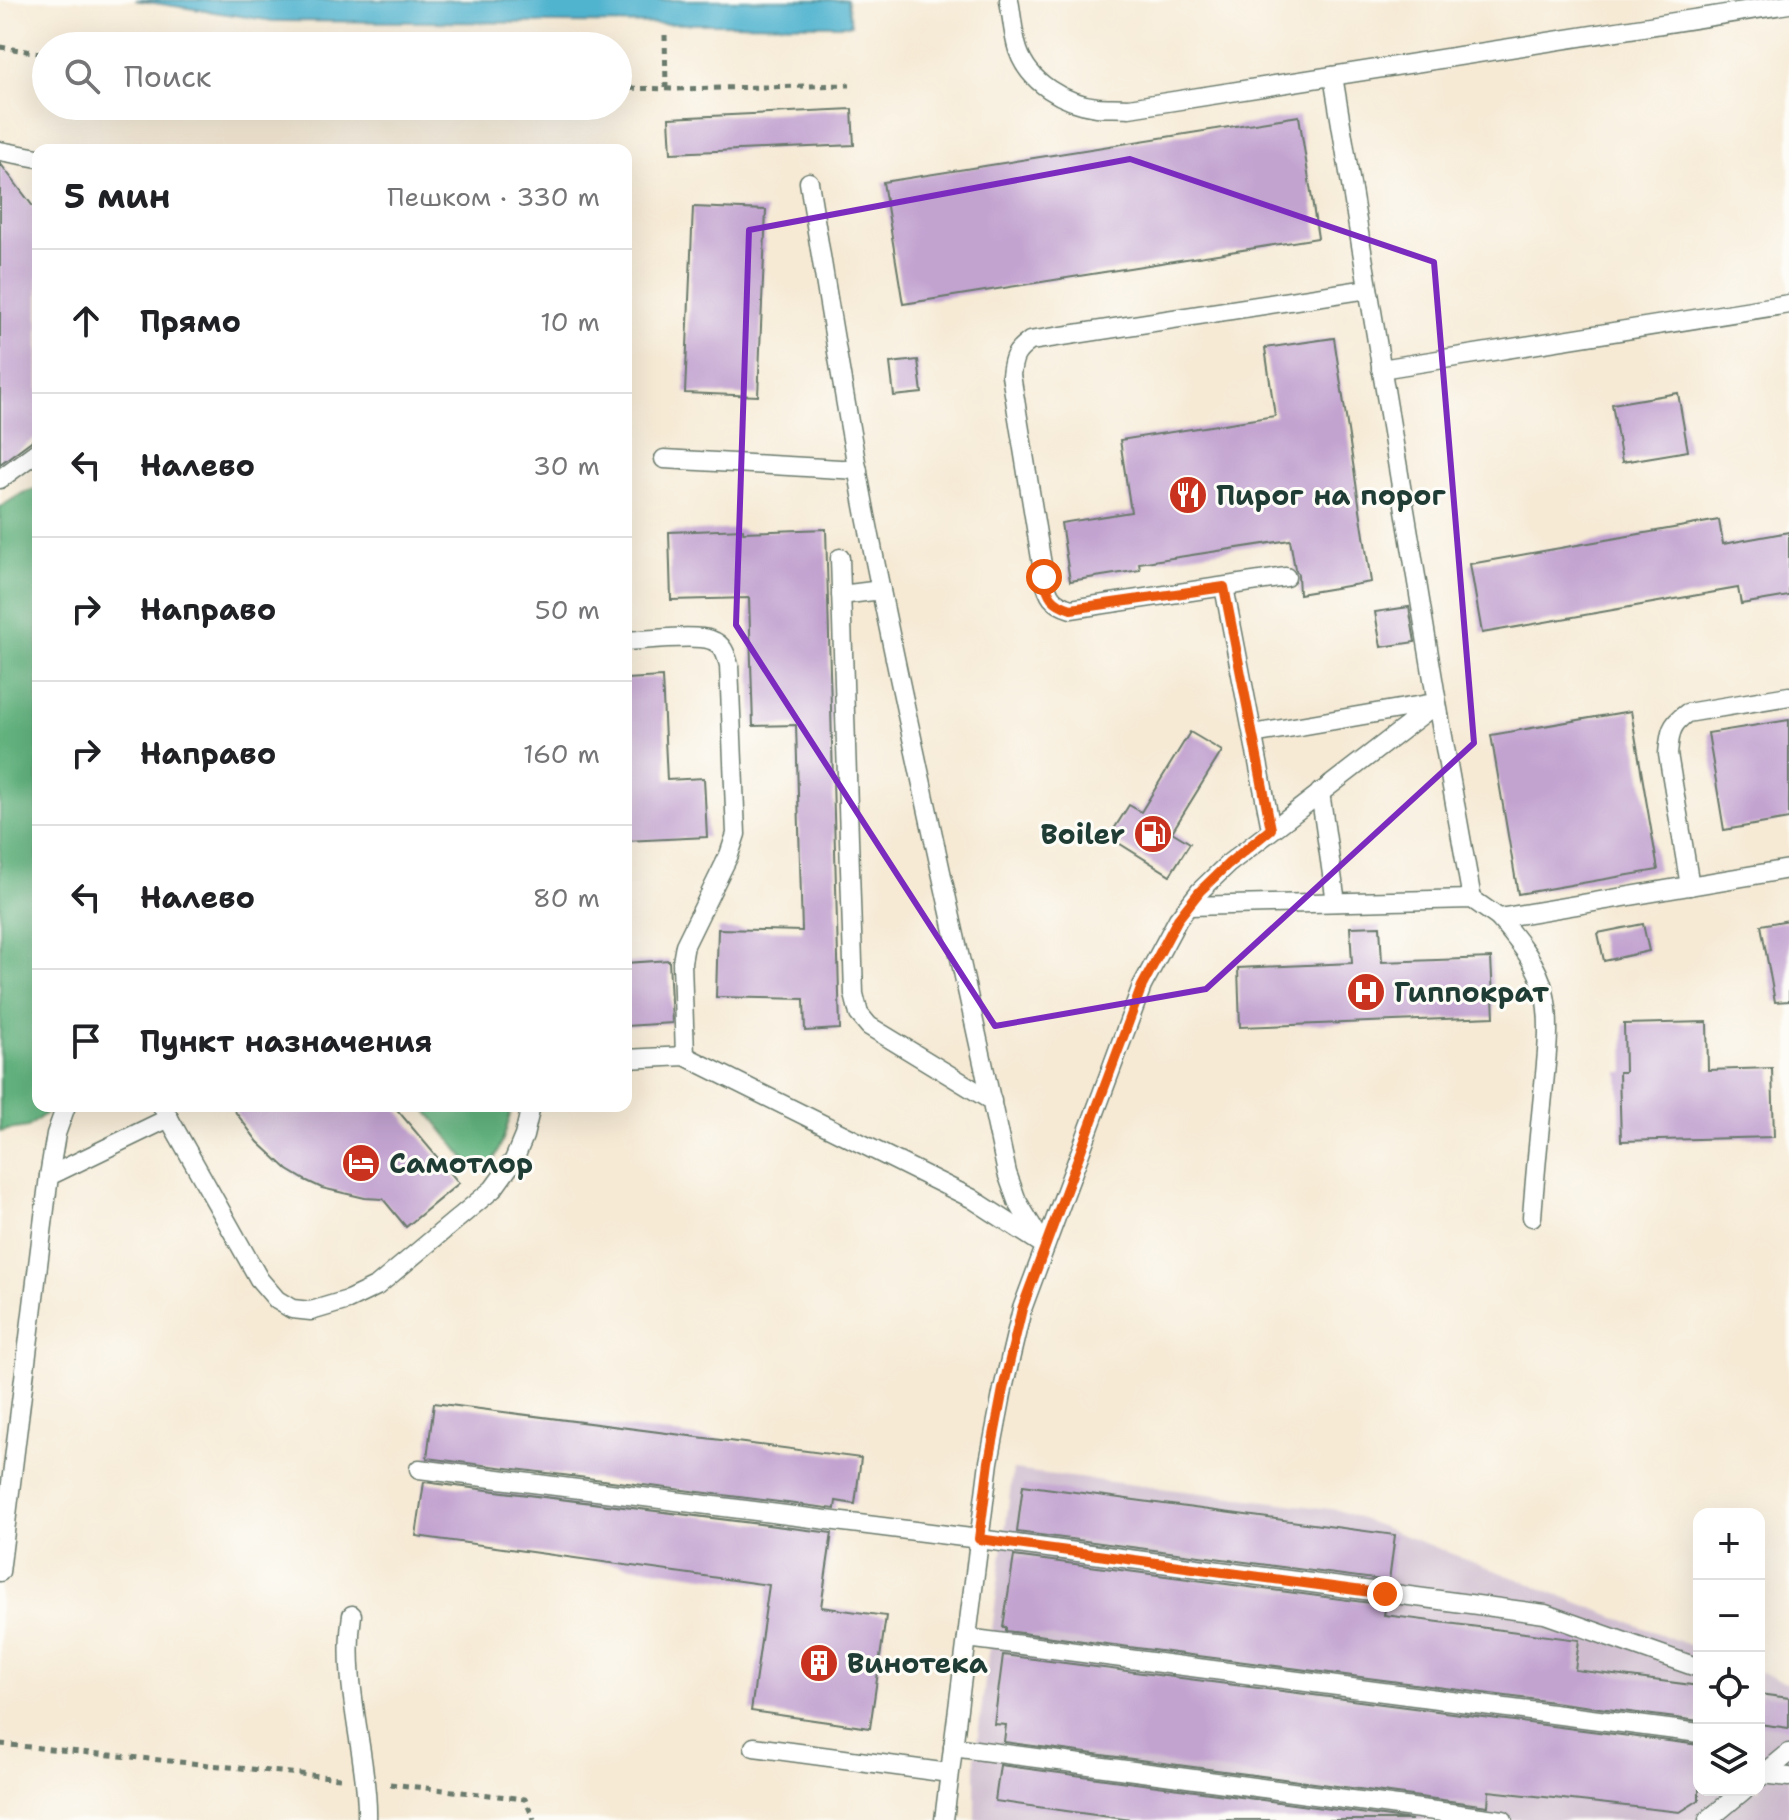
<!DOCTYPE html>
<html lang="ru">
<head>
<meta charset="utf-8">
<style>
	:root { --surface:#fff; --page:#f2f2f2; --text:#202124; --muted:#757577; --line:#e0e0e0 }
	body { margin:0; font-family:"Shantell Sans",sans-serif; background:var(--page); color:var(--text) }
	.controls { position:absolute; right:24px; bottom:24px; display:grid; overflow:hidden; border-radius:16px; box-shadow:0 8px 32px #0002 }
	.controls button { width:72px; height:72px; display:grid; place-items:center; padding:0; border:0; border-bottom:2px solid var(--line); background:var(--surface); color:var(--text); font:40px sans-serif }
	.stop { position:absolute; width:24px; height:24px; margin:-18px; border:6px solid #ea580c; border-radius:50%; background:#fff }
	.stop.end { background:#ea580c; border-color:#fff; box-shadow:0 2px 8px #0008 }
	.list { margin:0; padding:0; list-style:none }
	h2 { display:flex; justify-content:space-between; align-items:center; height:104px; margin:0; padding:0 32px; font-size:34px }
	h2 small { font-size:26px; font-weight:400; color:var(--muted) }
	.list li { display:grid; grid-template-columns:52px 1fr auto; gap:24px; align-items:center; box-sizing:border-box; height:144px; padding:0 32px; border-top:2px solid var(--line) }
	.list b { display:block; font-size:30px; white-space:nowrap }
	.list em { font-size:26px; font-style:normal; color:var(--muted) }
	.icon { flex:none; width:44px; height:44px; fill:none; stroke:currentColor; stroke-width:2; stroke-linecap:round; stroke-linejoin:round }
	.map { position:relative; flex:none; width:1789px; height:1820px; overflow:hidden }
	.search { position:absolute; background:var(--surface); box-shadow:0 8px 32px #0002; left:32px; top:32px; width:600px; height:88px; display:flex; align-items:center; gap:20px; box-sizing:border-box; padding:0 28px; border-radius:44px; color:var(--muted); font-size:30px }
	.panel { position:absolute; background:var(--surface); box-shadow:0 8px 32px #0002; left:32px; top:144px; width:600px; height:968px; border-radius:16px }
	.map>svg:first-child { display:block }
</style>
</head>
<body>
<div class="map">
<svg width="1789" height="1820" viewBox="0 0 1789 1820">
	<rect width="100%" height="100%" fill="#fdfcf7"/>
	<filter id="ink" filterUnits="userSpaceOnUse"><feTurbulence type="fractalNoise" baseFrequency=".0125" numOctaves="2"/><feDisplacementMap in="SourceGraphic" scale="16" xChannelSelector="R" yChannelSelector="G"/><feConvolveMatrix kernelMatrix="1 2 1 2 8 2 1 2 1" color-interpolation-filters="sRGB"/></filter>
	<filter id="wash" filterUnits="userSpaceOnUse"><feTurbulence type="fractalNoise" baseFrequency=".006" numOctaves="4" result="noise"/><feDisplacementMap in="SourceGraphic" scale="32" xChannelSelector="R" yChannelSelector="G"/><feGaussianBlur stdDeviation="1.8" result="paint"/><feColorMatrix in="noise" values="0 0 0 0 0 0 0 0 0 0 0 0 0 0 0 0 0 1.4 0 .05"/><feComposite in="paint" operator="in"/></filter>
	<g filter="url(#wash)">
		<rect width="100%" height="100%" fill="#f6ead5"/>
		<!-- industrial -->
		<path fill="#cfbdcf" d="M1013,1470L1338,1510L1699,1649V1790H1759V1672L1789,1683V1820H975V1758Z"/>
		<!-- forest -->
		<g fill="#62b27e" stroke="#407859" stroke-width="2">
			<path d="M38,488V1106H55L28,1127L0,1131V507L23,493Z"/>
			<path d="M423,1106H512C508,1127 501,1148 490,1167H472Z"/>
		</g>
		<!-- water -->
		<path fill="#51b4cf" stroke="#387882" stroke-width="2" d="M135,0H847L851,25L273,21Z"/>
		<g id="blocks">
			<!-- building -->
			<g fill="#c2a3d0">
				<path d="M852,109L854,145L671,153L669,118Z"/>
				<path d="M1299,116L1318,238L903,304L883,182Z"/>
				<path d="M0,163L38,213V436L0,464Z"/>
				<path d="M693,207L766,210L758,396L685,393Z"/>
				<path d="M1334,338L1371,582L1299,594L1298,574L1295,569L1290,540L1139,563L1140,570L1070,581L1061,523L1131,512L1120,440L1275,416L1265,348Z"/>
				<path d="M918,360L922,393L894,396L890,363Z"/>
				<path d="M1678,393L1688,451L1622,462L1612,404Z"/>
				<path d="M1719,520L1723,544L1789,532V596L1741,604L1738,588L1482,633L1470,564Z"/>
				<path d="M743,529V532L826,529L840,1029L805,1031L804,999L716,997L718,929L802,931L796,725L753,726L749,598L671,600L669,532Z"/>
				<path d="M1409,607L1415,642L1381,647L1375,612Z"/>
				<path d="M662,677L667,780L704,778L707,837L626,841V679Z"/>
				<path d="M1631,711L1658,870L1518,894L1491,735Z"/>
				<path d="M1789,720V819L1724,830L1708,733Z"/>
				<path d="M1190,732L1222,751L1172,832L1190,843L1170,875L1109,837L1129,805L1141,812Z"/>
				<path d="M1789,920V1001L1775,1002L1761,925Z"/>
				<path d="M1643,924L1649,951L1604,961L1598,933Z"/>
				<path d="M1380,926L1382,962L1491,958L1494,1017L1240,1027L1238,968L1352,963L1350,927Z"/>
				<path d="M669,960L672,1023L626,1026V963Z"/>
				<path d="M1707,1022L1708,1070L1772,1068L1774,1137L1621,1141L1619,1072H1625L1624,1024Z"/>
				<path d="M231,1106H394L459,1183L406,1227L383,1199L365,1198L322,1188L305,1180L288,1170L258,1142Z"/>
				<path d="M434,1403L861,1458L855,1504L836,1501L835,1509L427,1458Z"/>
				<path d="M424,1482L832,1533L821,1607L886,1616L870,1728L751,1711L769,1585L416,1536Z"/>
				<path d="M1023,1485L1395,1535L1389,1581L1017,1532Z"/>
				<path d="M1014,1556L1386,1605L1384,1615L1579,1640L1575,1670L1699,1686V1721L1006,1631V1627H1003Z"/>
				<path d="M1003,1655L1699,1745V1800L1680,1812L1489,1791L1488,1806L1004,1742L1006,1725L994,1724Z"/>
				<path d="M1759,1694L1789,1698V1728L1759,1724Z"/>
				<path d="M1000,1765L1412,1820H1131L995,1801Z"/>
			</g>
		</g>
	</g>
	<g filter="url(#ink)">
		<use href="#blocks" fill-opacity="0" stroke="#6a7a6c" stroke-width="2"/>
		<g fill="none" stroke-linecap="round" stroke-linejoin="round">
			<defs>
				<g id="lane">
					<path d="M1009,0C1012,16 1013,35 1018,50C1029,83 1064,103 1097,107C1107,108 1119,107 1129,108L1789,4"/>
					<path d="M1333,76L1437,703L1472,899"/>
					<path d="M0,151L38,158"/>
					<path d="M809,182C827,293 845,405 866,516C909,736 960,954 1007,1173L1017,1201L1044,1246"/>
					<path d="M1381,369L1789,304"/>
					<path d="M664,459L858,470"/>
					<path d="M0,479L38,451"/>
					<path d="M840,558L854,994L859,1014L869,1026L992,1101"/>
					<path d="M1286,577L1071,609C1052,603 1048,596 1044,577L1011,375C1013,357 1015,352 1030,341L1368,289"/>
					<path d="M1224,587L1271,829"/>
					<path d="M841,595L881,590"/>
					<path d="M626,641C646,640 695,634 711,640C723,644 726,654 729,665L736,834L729,855L685,945L682,962L685,1056"/>
					<path d="M1253,734L1434,703"/>
					<path d="M1320,792L1336,902"/>
					<path d="M1690,886L1668,754C1670,733 1670,725 1687,713L1789,696"/>
					<path d="M1189,906L1472,899L1499,918L1789,869"/>
					<path d="M1499,918C1517,940 1537,962 1544,991C1552,1024 1546,1061 1543,1095C1539,1135 1535,1176 1532,1217"/>
					<path d="M626,1059L685,1056L971,1198L1039,1242"/>
					<path d="M162,1106L259,1279L277,1300L292,1309L311,1311L348,1300L377,1286L493,1189L514,1160L524,1136L531,1106"/>
					<path d="M49,1176L56,1134L66,1106"/>
					<path d="M419,1469L979,1539L1545,1614L1699,1668"/>
					<path d="M0,1572L49,1176L169,1118"/>
					<path d="M352,1615C345,1661 354,1706 361,1752C364,1774 368,1797 367,1820"/>
					<path d="M967,1638L1699,1733"/>
					<path d="M754,1747L949,1773"/>
					<path d="M953,1747L1503,1820"/>
					<path d="M1763,1774L1789,1777"/>
					<path d="M1759,1778L1789,1753"/>
					<path d="M944,1820L989,1462L1003,1389L1022,1309L1142,986L1178,919L1200,891L1228,864L1437,703"/>
					<path d="M1708,1820L1744,1790"/>
				</g>
			</defs>
			<!-- lane casing -->
			<use href="#lane" stroke="#6a7a6c" stroke-width="21"/>
			<!-- path -->
			<g stroke="#6a7a6c" stroke-width="5" stroke-dasharray="6 6" stroke-linecap="butt">
				<path d="M665,35L666,88"/>
				<path d="M0,47L46,54"/>
				<path d="M618,88L676,89L850,85"/>
				<path d="M0,1744L340,1778"/>
				<path d="M390,1784L525,1799L534,1820"/>
			</g>
			<!-- lane -->
			<use href="#lane" stroke="#fff" stroke-width="18"/>
		</g>
	</g>
	<g fill="none" stroke-linecap="round" stroke-linejoin="round" filter="url(#ink)">
		<!-- route -->
		<path stroke="#ea580c" stroke-width="10" d="M1044,577C1048,596 1052,603 1071,609L1224,587L1271,829L1228,864L1200,891L1178,919L1142,986L1022,1309L1003,1389L989,1462L979,1539L1385,1594"/>
	</g>
	<!-- marked area -->
	<path fill="none" stroke="#7b2cbf" stroke-width="6" stroke-linejoin="round" d="M1130,159L1434,262L1474,743L1206,989L995,1026L736,625L749,230Z"/>
	<!-- icons -->
	<defs>
		<symbol id="restaurant-disc" viewBox="-11 -11 22 22"><circle r="9.5" fill="#c8321e" stroke="#fdfcf7"/><path d="M-5-6h1v4h1v-4h1v4h1v-4h1v5L-1.5 .5V6h-2V.5L-5-1ZM5-6V6H3V1.5H1.5Q1.5-4 5-6Z" fill="#fff"/></symbol>
		<symbol id="fuel-disc" viewBox="-11 -11 22 22"><circle r="9.5" fill="#c8321e" stroke="#fdfcf7"/><path d="M-5.5-6h7V0h2V4h1.3V-2.5L3-4.5l.8-.8L6-3V5H2.5V1h-1V6h-7ZM-4.2-4.7v3.2H.2V-4.7Z" fill="#fff"/></symbol>
		<symbol id="hospital-disc" viewBox="-11 -11 22 22"><circle r="9.5" fill="#c8321e" stroke="#fdfcf7"/><path d="M-5-5h3v3.5h4V-5h3V5h-3V1.5h-4V5h-3Z" fill="#fff"/></symbol>
		<symbol id="hotel-disc" viewBox="-11 -11 22 22"><circle r="9.5" fill="#c8321e" stroke="#fdfcf7"/><path d="M-6-4.5h1.5V1H6V5H4.5V3h-9V5H-6ZM-4 0a1.8 1.8 0 1 1 3.6 0ZM.5 0V-2.5h3Q6-2.5 6 0Z" fill="#fff"/></symbol>
		<symbol id="building-disc" viewBox="-11 -11 22 22"><circle r="9.5" fill="#c8321e" stroke="#fdfcf7"/><path d="M-4-6H4V6H1V3H-1V6H-4ZM-2.5-4.3h1.7v1.8h-1.7ZM.8-4.3h1.7v1.8H.8ZM-2.5-1h1.7V.8h-1.7ZM.8-1h1.7V.8H.8Z" fill="#fff"/></symbol>
	</defs>
	<g fill-rule="evenodd">
		<use href="#restaurant-disc" x="1166" y="473" width="44" height="44"/>
		<use href="#fuel-disc" x="1131" y="812" width="44" height="44"/>
		<use href="#hospital-disc" x="1344" y="970" width="44" height="44"/>
		<use href="#hotel-disc" x="339" y="1141" width="44" height="44"/>
		<use href="#building-disc" x="797" y="1641" width="44" height="44"/>
	</g>
	<g text-anchor="middle" stroke-width="6" stroke-linejoin="round" paint-order="stroke">
		<!-- poi labels -->
		<g font-size="28" font-weight="bold" fill="#1f3d34" stroke="#fdfcf7" text-anchor="start">
			<text x="1216" y="505">Пирог на порог</text>
			<text x="1125" y="844" text-anchor="end">Boiler</text>
			<text x="1394" y="1002">Гиппократ</text>
			<text x="389" y="1173">Самотлор</text>
			<text x="847" y="1673">Винотека</text>
		</g>
	</g>
</svg>
<div class="controls">
<button>+</button>
<button>−</button>
<button><svg class="icon" aria-label="locate" viewBox="0 0 24 24"><circle cx="12" cy="12" r="6"/><path d="M12 2v4M12 18v4M2 12h4M18 12h4"/></svg></button>
<button><svg class="icon" aria-label="layers" viewBox="0 0 24 24"><path d="M12 4l9 5-9 5-9-5zM3 14l9 5 9-5"/></svg></button>
</div>
<div class="stop" style="left:1044px;top:577px"></div>
<div class="stop end" style="left:1385px;top:1594px"></div>
<div class="search"><svg class="icon" aria-label="search" viewBox="0 0 24 24"><circle cx="10" cy="10" r="6"/><path d="M15 15l6 6"/></svg>Поиск</div>
<section class="panel">
<h2>5 мин<small>Пешком · 330 m</small></h2>
<ul class="list">
<li><svg class="icon" aria-label="ahead" viewBox="0 0 24 24"><path d="M12 20V5M6 11l6-6 6 6"/></svg><div><b>Прямо</b></div><em>10 m</em></li>
<li><svg class="icon" aria-label="left" viewBox="0 0 24 24"><path d="M17 20v-9H6M10 6l-5 5 5 5"/></svg><div><b>Налево</b></div><em>30 m</em></li>
<li><svg class="icon" aria-label="right" viewBox="0 0 24 24"><path d="M7 20v-9h11M14 6l5 5-5 5"/></svg><div><b>Направо</b></div><em>50 m</em></li>
<li><svg class="icon" aria-label="right" viewBox="0 0 24 24"><path d="M7 20v-9h11M14 6l5 5-5 5"/></svg><div><b>Направо</b></div><em>160 m</em></li>
<li><svg class="icon" aria-label="left" viewBox="0 0 24 24"><path d="M17 20v-9H6M10 6l-5 5 5 5"/></svg><div><b>Налево</b></div><em>80 m</em></li>
<li><svg class="icon" aria-label="arrive" viewBox="0 0 24 24"><path d="M6 21V4h12l-3 4 3 4H6"/></svg><div><b>Пункт назначения</b></div></li>
</ul>
</section>
</div>
</body>
</html>
